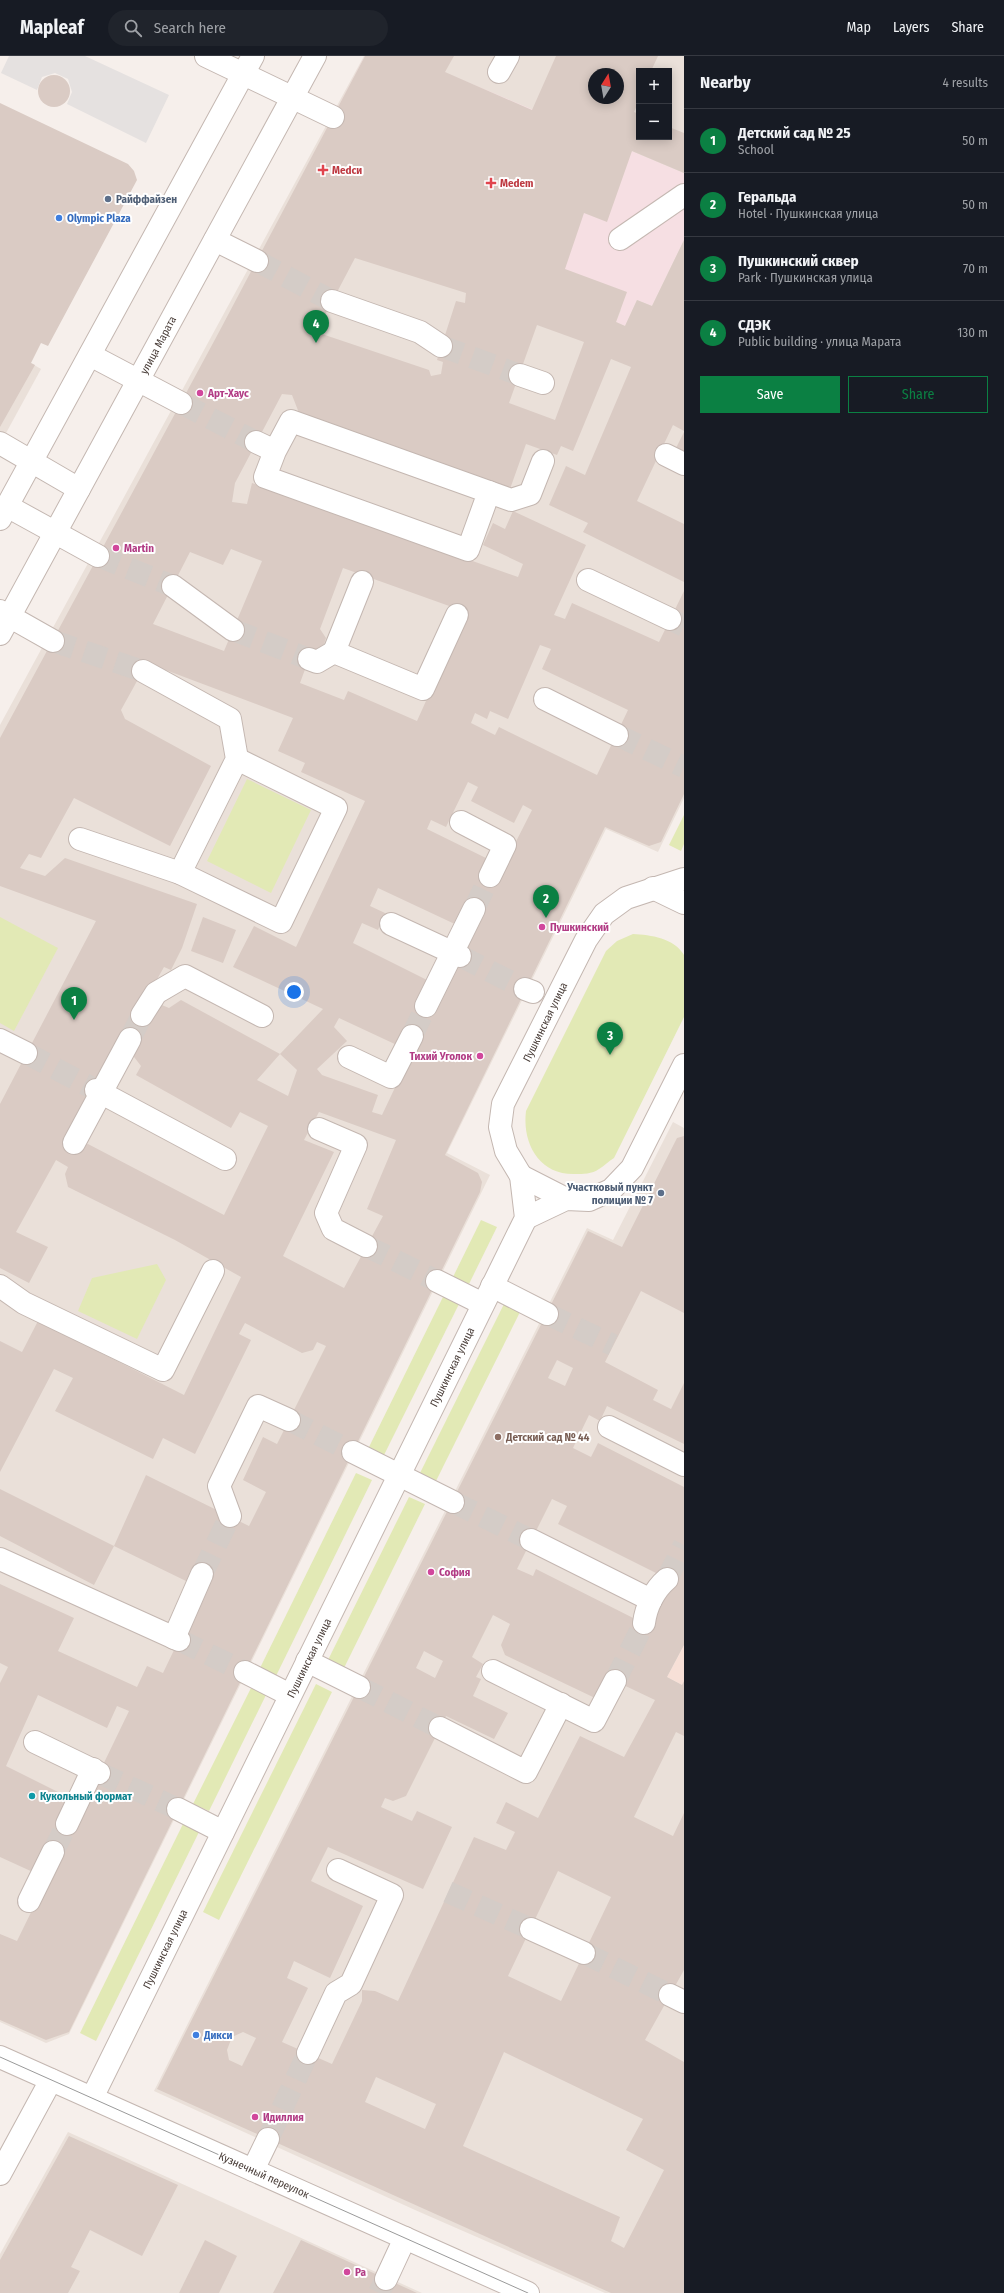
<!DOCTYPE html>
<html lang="en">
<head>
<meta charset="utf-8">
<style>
	:root { --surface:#171b24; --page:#20242c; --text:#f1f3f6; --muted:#9ea1a6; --line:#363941; --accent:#0b8043 }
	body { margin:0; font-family:"Fira Sans Condensed",sans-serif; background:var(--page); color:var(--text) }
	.controls { position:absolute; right:12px; top:12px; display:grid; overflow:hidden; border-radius:0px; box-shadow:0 2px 10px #0003 }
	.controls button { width:36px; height:36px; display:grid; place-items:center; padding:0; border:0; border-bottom:1px solid var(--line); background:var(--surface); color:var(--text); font:20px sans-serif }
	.compass { position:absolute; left:588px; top:12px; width:36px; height:36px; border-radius:50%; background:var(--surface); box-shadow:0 2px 10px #0003; rotate:11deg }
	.you { position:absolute; left:294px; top:936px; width:14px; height:14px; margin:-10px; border:3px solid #fff; border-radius:50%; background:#1a73e8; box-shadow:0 0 0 6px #1a73e833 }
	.badge { display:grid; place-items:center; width:26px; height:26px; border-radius:50%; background:var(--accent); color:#fff; font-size:13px; font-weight:700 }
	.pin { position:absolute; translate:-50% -33px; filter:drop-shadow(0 1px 2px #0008) }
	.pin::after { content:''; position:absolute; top:21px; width:14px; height:12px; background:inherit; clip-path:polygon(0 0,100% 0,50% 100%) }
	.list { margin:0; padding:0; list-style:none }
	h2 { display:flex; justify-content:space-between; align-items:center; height:52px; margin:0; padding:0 16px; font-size:17px }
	h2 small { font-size:13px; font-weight:400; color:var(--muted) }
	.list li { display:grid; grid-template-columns:26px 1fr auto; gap:12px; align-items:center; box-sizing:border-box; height:64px; padding:0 16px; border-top:1px solid var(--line) }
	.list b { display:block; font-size:15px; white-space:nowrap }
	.list p { margin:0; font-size:13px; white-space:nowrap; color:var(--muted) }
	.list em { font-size:13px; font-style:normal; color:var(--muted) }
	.actions { display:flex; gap:8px; padding:12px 16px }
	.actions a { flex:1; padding:9px 0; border:1px solid var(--accent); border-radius:0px; text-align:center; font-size:14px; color:var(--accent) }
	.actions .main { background:var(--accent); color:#fff }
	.icon { flex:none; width:22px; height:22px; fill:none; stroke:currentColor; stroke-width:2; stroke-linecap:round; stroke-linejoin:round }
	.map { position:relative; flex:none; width:684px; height:2237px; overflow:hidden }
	header { display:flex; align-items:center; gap:24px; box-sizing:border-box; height:56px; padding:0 20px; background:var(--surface); border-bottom:1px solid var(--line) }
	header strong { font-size:19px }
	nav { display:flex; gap:22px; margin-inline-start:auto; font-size:14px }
	.search { width:280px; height:36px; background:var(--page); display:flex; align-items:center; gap:10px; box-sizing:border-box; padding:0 14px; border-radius:22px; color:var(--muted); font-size:15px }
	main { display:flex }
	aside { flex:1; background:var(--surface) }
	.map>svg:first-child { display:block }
</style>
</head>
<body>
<header>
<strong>Mapleaf</strong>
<div class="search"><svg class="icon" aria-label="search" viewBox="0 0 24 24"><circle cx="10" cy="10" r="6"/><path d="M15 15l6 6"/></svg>Search here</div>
<nav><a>Map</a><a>Layers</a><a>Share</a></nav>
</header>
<main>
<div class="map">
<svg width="684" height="2237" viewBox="0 0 684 2237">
	<rect width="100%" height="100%" fill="#f6efeb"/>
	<!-- residential -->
	<g fill="#eae0d9" fill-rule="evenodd">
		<path d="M364,0H684V742L658,796L606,773L447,1097L490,1119L69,1978L46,1987L0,1966V669ZM639,15H669V81H639ZM594,18H618V42H594Z"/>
		<path d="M0,289L41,313L0,388Z"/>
		<path d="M673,1066L684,1072V1589L667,1621L684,1630V2237H605L415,2154L154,2035L587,1172L613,1184Z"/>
		<path d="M68,2076L422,2237H0V2198Z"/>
	</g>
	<!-- commercial -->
	<path fill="#f7e0d7" d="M684,1589V1630L667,1621Z"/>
	<!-- medical -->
	<path fill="#f6dfe3" d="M365,0H405L684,117V184L652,250L637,244L625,270L616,266L621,254L293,137Z"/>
	<!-- green -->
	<g fill="#e2e9b5">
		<path d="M247,723L311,754L271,837L207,805Z"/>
		<path d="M684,759V788L681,795L669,789Z"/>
		<path d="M0,861L58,892L14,975L0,967Z"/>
		<path d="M633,878C651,879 674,882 684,899V961L614,1102C609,1105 604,1110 599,1113C592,1118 583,1118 575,1118C539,1119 522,1087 526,1055L606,895L617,885Z"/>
		<path d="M481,1164L497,1171L469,1228L453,1221Z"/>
		<path d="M157,1208L166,1224L137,1283L78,1255L92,1222Z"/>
		<path d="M443,1241L459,1248L384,1399L369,1391Z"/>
		<path d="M505,1246L521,1254L436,1425L420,1417Z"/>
		<path d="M356,1417L372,1424L276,1620L260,1612Z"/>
		<path d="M409,1441L425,1448L344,1612L328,1604Z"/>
		<path d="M316,1628L332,1636L219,1864L203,1856Z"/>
		<path d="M251,1632L266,1639L209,1755L193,1748Z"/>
		<path d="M183,1768L199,1776L96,1985L80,1977Z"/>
	</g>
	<!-- parking -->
	<path fill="#e5e1e0" d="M9,0H85L169,39L146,87L67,48L72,36L68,23L55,17L42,21L37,34L1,17Z"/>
	<!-- building -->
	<g fill="#dacbc4" fill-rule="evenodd">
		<path d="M365,0H454L445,16L532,54L556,0H658L651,15H639V45L634,56L639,58V81H669V71L684,77V117L632,95L607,166L584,157L565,213L627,236L616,266L625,270L637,244L652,250L684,184V375L673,369L637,445L684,468V526L583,476L588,467L549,449L566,410L585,419L631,311L611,303L573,395L561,390L557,399L526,388L510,433L299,357L292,339L282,338L235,427L232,446L247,448L252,427L518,521L523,508L483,489L493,467L505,473L513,455L586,489L554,559L565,563L572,547L659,586L684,535V738L661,786L649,790L605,771L445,1099L478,1117L482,1126L480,1136L69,1976L46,1984L0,1964V1878L17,1885L59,1799L35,1817L0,1801V1627L8,1611L0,1607V1528L74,1562L58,1595L137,1631L147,1610L163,1617L209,1521L194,1522L186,1525L114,1490L94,1529L0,1480V1433L114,1490L146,1419L249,1470L266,1436L243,1424L263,1381L277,1388L326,1290L317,1286L313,1294L302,1297L245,1267L239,1278L251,1284L195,1398L163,1382L153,1403L55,1355L73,1322L54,1313L0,1416V1285L22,1296L38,1265L184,1339L241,1221L175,1184L68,1131L65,1118L68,1111L56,1104L16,1176L48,1191L29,1227L0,1212V1048L96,865L0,830V682L219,276ZM594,18H618V42H594ZM355,202L466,237L465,247L456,245L437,304L443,306L441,318L431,320L429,314L316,276ZM537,269L584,286L555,364L509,347ZM231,493L262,505L224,595L153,568L190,496L223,509ZM343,512L466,556L417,665L348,635L344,644L300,627L311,597L321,594L324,588L326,582L320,573ZM540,589L551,593L542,613L628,654L597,719L499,671L495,679L471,667L475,657L487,663L490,655L508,663ZM147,607L293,662L278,695L305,707L301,716L365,745L296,891L254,870L233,911L323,953L280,998L181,944L169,952L157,947L138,957L164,911L171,914L182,892L197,848L65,802L45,820L20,812L29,798L41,802L74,742L170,790L211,710L125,663L121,654ZM468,726L478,731L471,745L514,767L523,749L532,754L497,823L490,804L427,773L431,764L446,771ZM378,832L459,870L429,925L353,887L362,867L378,874L385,857L370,850ZM339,962L399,990L418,983L382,1059L372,1056L378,1039L322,1019L317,1013L347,985L334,971ZM131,997L141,1010L136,1019L231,1072L240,1056L268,1070L224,1159L88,1088L80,1091ZM280,998L297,1014L288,1040L257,1024ZM319,1056L396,1084L367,1153L383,1160L344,1232L283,1200L334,1096L304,1084ZM38,1639L107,1672L117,1650L129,1655L73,1771L72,1743L6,1710Z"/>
		<circle cx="54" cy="35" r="16"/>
		<path d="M0,47L128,108L134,115L137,124L48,290L41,287L31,307L35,309L0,371Z"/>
		<path d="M684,376V398L675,394Z"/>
		<path d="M203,861L236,874L223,907L191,895Z"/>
		<path d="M684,1080V1257L641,1235L605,1306L658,1334L653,1344L671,1353L684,1327V1388L607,1350L600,1365L589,1359L573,1392L591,1401L598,1387L684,1431V1589L667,1621L682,1629L684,1625V1680L676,1676L634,1761L673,1780L684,1757V1914L645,1984L684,2006V2237H611L157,2033L588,1175L622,1191L677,1082ZM557,1304L573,1312L565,1330L548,1322ZM552,1443L567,1450L558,1468L674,1526L667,1540L662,1537L653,1555L658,1558L651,1571L536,1513L533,1520L517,1513ZM493,1559L510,1568L501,1589L505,1599L595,1642L615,1625L655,1644L624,1701L580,1680L538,1762L506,1746L496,1767L515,1776L506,1794L474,1781L398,1945L375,1935L362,1934V1945L332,2008L282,1986L308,1932L287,1922L294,1905L330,1922L363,1850L311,1825L328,1791L423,1833L452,1771L417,1755L412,1765L381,1751L385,1742L393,1745L406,1740L446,1660L494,1683L508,1657L473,1640L481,1623L476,1621L483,1608L472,1601ZM424,1595L443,1605L435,1622L416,1612ZM558,1815L611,1841L561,1945L508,1920ZM243,1976L256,1982L242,2010L229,2004L227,1994L232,1981ZM504,1996L643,2063L626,2094L664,2114L624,2192L611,2185L620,2161L463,2090ZM376,2021L436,2048L425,2073L365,2046Z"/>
		<path d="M69,2080L178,2129L142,2200L90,2174L71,2211L80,2215L68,2237H0V2204Z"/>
		<path d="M205,2184L237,2200L219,2237H179Z"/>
		<path d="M301,2184L417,2237H273Z"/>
	</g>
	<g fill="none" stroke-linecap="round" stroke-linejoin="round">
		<!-- minor-tunnel -->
		<g stroke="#d4ccc7" stroke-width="22" stroke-dasharray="22 11" stroke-linecap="butt">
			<path d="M257,205L332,245"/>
			<path d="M441,290L520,319"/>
			<path d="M181,347L256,386"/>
			<path d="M98,500L173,530"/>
			<path d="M670,563L684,570"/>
			<path d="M233,574L309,603"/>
			<path d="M53,585L143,615"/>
			<path d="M617,679L684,711"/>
			<path d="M474,853L490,820"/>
			<path d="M460,900L525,933"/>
			<path d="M412,980L426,950"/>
			<path d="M130,983L142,959"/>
			<path d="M26,997L96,1034"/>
			<path d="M366,1190L437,1225"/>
			<path d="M547,1258L613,1289"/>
			<path d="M289,1364L353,1396"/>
			<path d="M453,1446L531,1484"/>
			<path d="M202,1518L230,1460"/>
			<path d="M667,1523L684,1489"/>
			<path d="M179,1584L245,1616"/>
			<path d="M615,1625L644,1567"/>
			<path d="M359,1631L440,1672"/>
			<path d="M99,1717L178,1753"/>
			<path d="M53,1796L67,1768"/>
			<path d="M448,1836L531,1873"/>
			<path d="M584,1897L670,1939"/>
			<path d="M268,2083L308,1997"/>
			<path d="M379,2237L386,2223"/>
		</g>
		<defs>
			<g id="minor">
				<path d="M206,0L333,61"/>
				<path d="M499,16L508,0"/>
				<path d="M620,183L684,139"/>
				<path d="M215,184L257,205"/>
				<path d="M332,245L420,276L441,290"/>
				<path d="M90,299L181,347"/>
				<path d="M520,319L543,327"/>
				<path d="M256,386L275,395L291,365L489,436L468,494L265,421L275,395"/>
				<path d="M0,387L79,433"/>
				<path d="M666,399L684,408"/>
				<path d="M489,436L511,444L530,438L543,405"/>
				<path d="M7,450L98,500"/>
				<path d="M0,463L253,0"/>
				<path d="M588,524L670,563"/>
				<path d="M173,530L233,574"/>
				<path d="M0,555L53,585"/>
				<path d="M0,578L315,0"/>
				<path d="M334,596L362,526"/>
				<path d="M309,603L317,606L334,596L423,633L457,559"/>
				<path d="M143,615L230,663L237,703L180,817"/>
				<path d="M545,643L617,679"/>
				<path d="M461,766L505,789L490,820"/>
				<path d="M80,783L180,817L281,866L336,752L237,703"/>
				<path d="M653,832L684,847"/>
				<path d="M391,868L460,900"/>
				<path d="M525,933L533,936"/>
				<path d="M426,950L474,853"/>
				<path d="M142,959L156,937L185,920L262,960"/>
				<path d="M0,984L26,997"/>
				<path d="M349,1001L391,1021L412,980"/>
				<path d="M96,1034L225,1103"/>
				<path d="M319,1073L356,1089L326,1157L333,1173L366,1190"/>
				<path d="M74,1087L130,983"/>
				<path d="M521,1120L566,1143"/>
				<path d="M526,1162L566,1143L589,1144L611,1134L632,1112L684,1009"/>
				<path d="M437,1225L483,1248"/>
				<path d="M0,1230L24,1247L163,1314L213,1215"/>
				<path d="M492,1230L547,1258"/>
				<path d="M609,1371L684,1409"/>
				<path d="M353,1396L453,1446"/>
				<path d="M230,1460L219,1430L258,1350L289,1364"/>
				<path d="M531,1484L651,1544"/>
				<path d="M0,1503L179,1584"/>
				<path d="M644,1567C646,1551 654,1534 667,1523"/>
				<path d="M174,1582L202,1518"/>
				<path d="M307,1605L359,1631"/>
				<path d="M493,1615L594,1665L615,1625"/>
				<path d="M245,1616L290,1639"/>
				<path d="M440,1672L526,1716L561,1648"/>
				<path d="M35,1686L99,1717"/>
				<path d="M178,1753L223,1776"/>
				<path d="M67,1768L93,1713"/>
				<path d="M29,1845L53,1796"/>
				<path d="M531,1873L584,1897"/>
				<path d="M670,1939L684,1946"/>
				<path d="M308,1997L336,1937L351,1928L392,1839L338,1814"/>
				<path d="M0,2001L528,2237"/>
				<path d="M92,2042L526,1162L521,1120L506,1095L500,1071L503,1048L586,884L604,858L626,842L684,823"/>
				<path d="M253,2114L268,2083"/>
				<path d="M0,2118L51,2024"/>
				<path d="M386,2223L405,2182"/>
			</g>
		</defs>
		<!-- minor casing -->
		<use href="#minor" stroke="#c4b7b1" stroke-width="24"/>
		<!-- minor -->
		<use href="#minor" stroke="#fff" stroke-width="22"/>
		<!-- tram -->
		<path stroke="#9a9a9a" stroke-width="1" d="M0,2001L528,2237"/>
	</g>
	<!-- markers -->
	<g fill="#e0444e" stroke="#fff" stroke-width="1.5">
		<path d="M321 108h4v4h4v4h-4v4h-4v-4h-4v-4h4z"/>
		<path d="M489 121h4v4h4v4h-4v4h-4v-4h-4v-4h4z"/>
	</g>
	<g fill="#5c6f8a" stroke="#fff" stroke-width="1.5">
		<circle cx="108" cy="143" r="4"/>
		<circle cx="661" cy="1137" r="4"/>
	</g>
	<g fill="#3f7fe0" stroke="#fff" stroke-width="1.5">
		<circle cx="59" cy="162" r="4"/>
		<circle cx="196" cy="1979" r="4"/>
	</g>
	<g fill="#d1479c" stroke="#fff" stroke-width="1.5">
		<circle cx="200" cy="337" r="4"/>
		<circle cx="116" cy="492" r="4"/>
		<circle cx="542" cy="871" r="4"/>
		<circle cx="480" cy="1000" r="4"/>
		<circle cx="431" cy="1516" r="4"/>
		<circle cx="255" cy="2061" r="4"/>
		<circle cx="347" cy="2216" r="4"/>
	</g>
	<circle fill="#8d6e63" stroke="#fff" stroke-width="1.5" cx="498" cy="1381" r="4"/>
	<circle fill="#0f9aa8" stroke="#fff" stroke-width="1.5" cx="32" cy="1740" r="4"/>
	<g text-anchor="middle" stroke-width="4" stroke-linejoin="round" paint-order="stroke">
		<!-- health labels -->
		<g font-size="11" font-weight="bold" fill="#be3a42" stroke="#fff" text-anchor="start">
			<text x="332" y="118">Medси</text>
			<text x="500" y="131">Medem</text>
		</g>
		<!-- service labels -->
		<g font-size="11" font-weight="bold" fill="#4e5e75" stroke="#fff" text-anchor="start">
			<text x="116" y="147">Райффайзен</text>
			<text x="653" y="1135" text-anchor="end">Участковый пункт<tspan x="653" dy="13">полиции № 7</tspan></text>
		</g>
		<!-- shop labels -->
		<g font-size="11" font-weight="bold" fill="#366cbe" stroke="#fff" text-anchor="start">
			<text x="67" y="166">Olympic Plaza</text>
			<text x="204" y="1983">Дикси</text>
		</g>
		<!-- street labels -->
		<g font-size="11" fill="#4a3e39" stroke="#fff">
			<text transform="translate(158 289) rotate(-62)" y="4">улица Марата</text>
			<text transform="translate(545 966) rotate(-64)" y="4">Пушкинская улица</text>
			<text transform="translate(452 1311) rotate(-64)" y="4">Пушкинская улица</text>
			<text transform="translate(309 1602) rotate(-64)" y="4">Пушкинская улица</text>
			<text transform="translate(165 1893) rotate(-64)" y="4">Пушкинская улица</text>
			<text transform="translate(264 2119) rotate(24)" y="4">Кузнечный переулок</text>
		</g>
		<!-- hotel labels -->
		<g font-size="11" font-weight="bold" fill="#b23c85" stroke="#fff" text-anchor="start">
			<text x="208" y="341">Арт-Хаус</text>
			<text x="124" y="496">Martin</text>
			<text x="550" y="875">Пушкинский</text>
			<text x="472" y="1004" text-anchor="end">Тихий Уголок</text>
			<text x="439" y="1520">София</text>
			<text x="263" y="2065">Идиллия</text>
			<text x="355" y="2220">Ра</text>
		</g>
		<!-- education labels -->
		<g font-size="11" font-weight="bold" fill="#785e54" stroke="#fff" text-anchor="start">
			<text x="506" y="1385">Детский сад № 44</text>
		</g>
		<!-- culture labels -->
		<g font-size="11" font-weight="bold" fill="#0d838f" stroke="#fff" text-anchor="start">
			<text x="40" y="1744">Кукольный формат</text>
		</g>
	</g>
</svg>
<div class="controls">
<button>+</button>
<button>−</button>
</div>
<svg class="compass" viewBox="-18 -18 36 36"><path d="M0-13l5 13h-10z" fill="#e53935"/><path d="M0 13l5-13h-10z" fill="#9ea1a6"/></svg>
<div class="you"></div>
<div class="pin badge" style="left:74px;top:964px">1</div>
<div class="pin badge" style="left:546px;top:862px">2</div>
<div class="pin badge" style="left:610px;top:999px">3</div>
<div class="pin badge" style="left:316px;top:287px">4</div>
</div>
<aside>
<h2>Nearby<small>4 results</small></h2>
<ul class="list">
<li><span class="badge">1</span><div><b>Детский сад № 25</b><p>School</p></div><em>50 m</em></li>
<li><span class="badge">2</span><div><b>Геральда</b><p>Hotel · Пушкинская улица</p></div><em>50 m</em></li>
<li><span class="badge">3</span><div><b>Пушкинский сквер</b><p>Park · Пушкинская улица</p></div><em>70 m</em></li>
<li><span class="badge">4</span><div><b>СДЭК</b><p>Public building · улица Марата</p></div><em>130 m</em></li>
</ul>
<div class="actions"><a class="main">Save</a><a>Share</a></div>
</aside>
</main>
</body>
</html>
